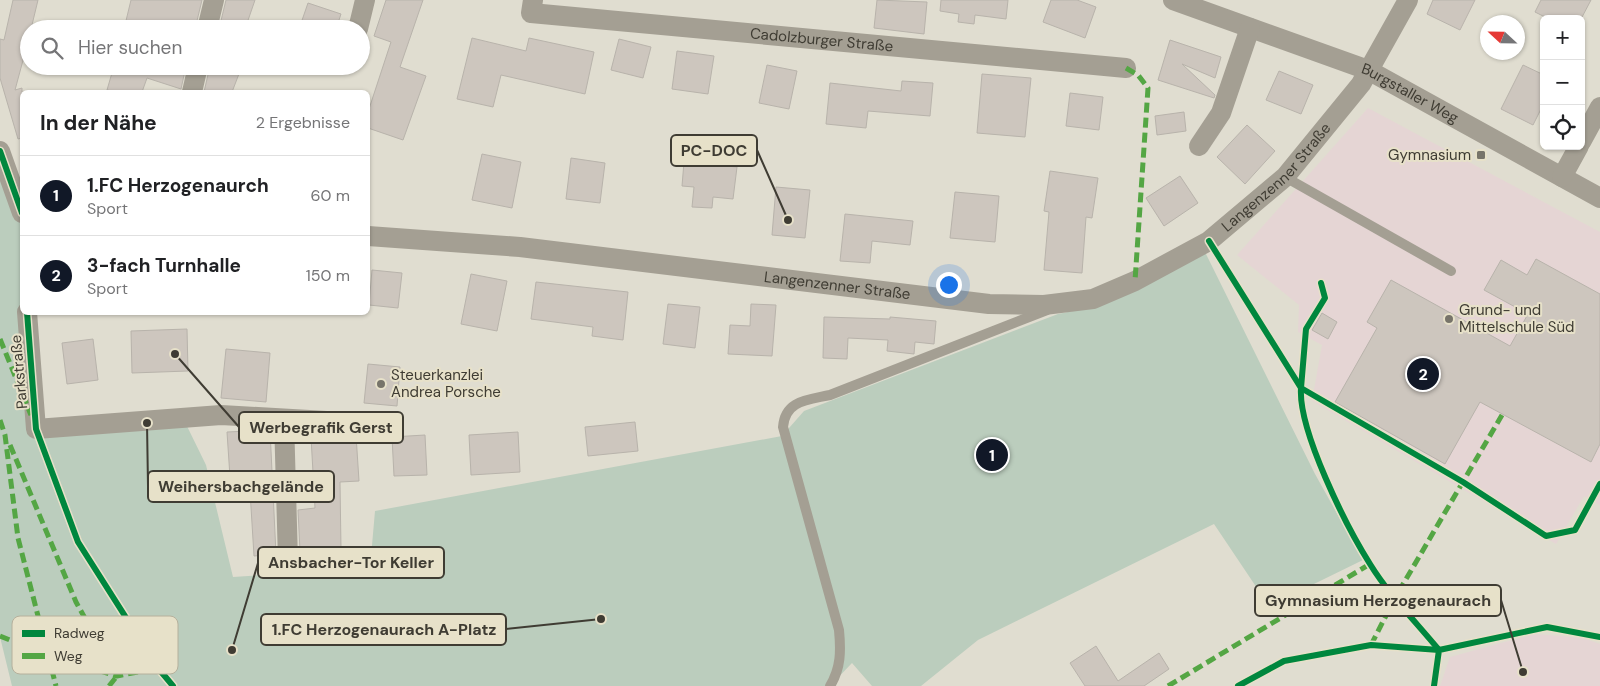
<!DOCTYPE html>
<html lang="de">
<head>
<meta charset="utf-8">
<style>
	:root { --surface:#fff; --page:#f6f6f6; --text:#202124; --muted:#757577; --line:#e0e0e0; --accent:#111827 }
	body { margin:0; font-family:"DM Sans",sans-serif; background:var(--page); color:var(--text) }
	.controls { position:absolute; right:15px; top:15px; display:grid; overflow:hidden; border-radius:8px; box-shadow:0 1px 4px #0004 }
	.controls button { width:45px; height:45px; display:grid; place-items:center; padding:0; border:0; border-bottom:1px solid var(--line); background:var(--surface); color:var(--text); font:25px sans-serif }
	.compass { position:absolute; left:1480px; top:15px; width:45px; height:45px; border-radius:50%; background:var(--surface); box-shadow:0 1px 4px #0004; rotate:292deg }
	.you { position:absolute; left:948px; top:284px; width:18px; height:18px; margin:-12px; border:4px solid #fff; border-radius:50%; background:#1a73e8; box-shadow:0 0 0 8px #1a73e833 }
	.badge { display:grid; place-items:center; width:32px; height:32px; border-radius:50%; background:var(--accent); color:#fff; font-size:16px; font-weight:700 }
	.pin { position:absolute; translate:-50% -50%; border:2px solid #fff; box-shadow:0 1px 5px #0006 }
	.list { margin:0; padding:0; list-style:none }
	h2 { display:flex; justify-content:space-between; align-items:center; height:65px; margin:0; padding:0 20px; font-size:21px }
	h2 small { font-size:16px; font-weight:400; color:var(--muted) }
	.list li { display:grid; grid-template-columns:32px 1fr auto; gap:15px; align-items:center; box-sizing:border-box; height:80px; padding:0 20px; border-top:1px solid var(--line) }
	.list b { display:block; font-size:19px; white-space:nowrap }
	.list p { margin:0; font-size:16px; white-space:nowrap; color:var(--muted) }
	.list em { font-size:16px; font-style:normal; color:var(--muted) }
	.icon { flex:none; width:28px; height:28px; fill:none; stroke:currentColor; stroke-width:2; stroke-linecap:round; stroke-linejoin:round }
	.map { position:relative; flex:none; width:1600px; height:686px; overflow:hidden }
	.search { position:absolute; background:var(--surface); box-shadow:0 1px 4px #0004; left:20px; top:20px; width:350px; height:55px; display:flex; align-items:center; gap:12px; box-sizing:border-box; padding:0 18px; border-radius:28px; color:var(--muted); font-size:19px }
	.panel { position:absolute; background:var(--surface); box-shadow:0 1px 4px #0004; left:20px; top:90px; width:350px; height:225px; border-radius:8px }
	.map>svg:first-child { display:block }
</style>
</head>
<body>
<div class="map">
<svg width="1600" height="686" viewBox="0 0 1600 686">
	<rect width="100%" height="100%" fill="#e0ddd0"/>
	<!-- education -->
	<g fill="#e5d5d4">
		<path d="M1368,108L1600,232V505L1584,496L1556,544L1312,401L1322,345L1298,332L1299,305L1237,255Z"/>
		<path d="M1534,634L1583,638L1600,644V686H1440L1450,657Z"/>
	</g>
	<!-- green -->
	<path fill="#bbcdbd" d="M0,151L22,213V312L36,429L183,418L206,465L233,577L370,568L375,511L782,436L804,411L1058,314L1097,306L1205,252L1315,474L1363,560L1269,606L1214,524L978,640L921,686H872L852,663L830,686H12L0,637Z"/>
	<!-- building -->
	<g fill="#cdc6be" stroke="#b8b3ab">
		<path d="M13,0H38L31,29H29V38L15,90L22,88V138L18,139L0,78V39L4,40Z"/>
		<path d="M131,0H202L195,29H124Z"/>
		<path d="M226,0H255L245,29H219Z"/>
		<path d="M386,0H423L400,67L426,76L403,140L368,128V112L391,42L374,36Z"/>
		<path d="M877,0L927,2L924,34L874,28Z"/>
		<path d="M941,0H1008L1006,19L975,15L974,24L958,22L959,14L940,11Z"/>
		<path d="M1051,0H1077L1096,7L1085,38L1043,22Z"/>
		<path d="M1433,0H1475L1460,30L1427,14Z"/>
		<path d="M1541,0H1591L1581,19H1549L1535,12Z"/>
		<path d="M308,3L341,14L336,29H299Z"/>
		<path d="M472,38L526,51L529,38L594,52L585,94L501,75L493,107L457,99Z"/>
		<path d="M619,39L651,47L643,78L611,70Z"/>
		<path d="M1170,40L1221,57L1215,78L1182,64L1215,95L1214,98L1158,80Z"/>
		<path d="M677,51L714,56L708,94L672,89Z"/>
		<path d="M767,65L797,71L789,109L759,103Z"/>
		<path d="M1523,65L1544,75V103L1533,125L1501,109Z"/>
		<path d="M114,66H186L181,89L147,78L142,92H117L107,90Z"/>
		<path d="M210,66H242L232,92H204Z"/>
		<path d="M1279,71L1313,85L1301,114L1266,100Z"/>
		<path d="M982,74L1031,78L1025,137L977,133Z"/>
		<path d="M902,81L933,83L930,116L868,111L866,128L826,124L830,83L901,91Z"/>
		<path d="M1070,93L1103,97L1099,130L1066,126Z"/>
		<path d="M1184,112L1186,131L1157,135L1155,116Z"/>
		<path d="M1247,125L1275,151L1245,184L1217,157Z"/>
		<path d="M482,154L521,162L512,208L472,200Z"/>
		<path d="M571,158L605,163L600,203L566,199Z"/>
		<path d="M684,162L737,167L733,199L713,197L712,208L692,207L694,187L682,186Z"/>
		<path d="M1050,171L1098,178L1092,218L1086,217L1082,273L1044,270L1049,212L1044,211Z"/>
		<path d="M1180,176L1198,203L1164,226L1146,198Z"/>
		<path d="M776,187L810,190L805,238L772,235Z"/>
		<path d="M955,192L999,196L995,242L950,238Z"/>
		<path d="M845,214L913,221L910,245L872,241L870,263L840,261Z"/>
		<path d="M1536,259L1600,294V444L1591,462L1480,402L1445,464L1335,402L1377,328L1367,322L1391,280L1510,346L1528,314L1484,290L1501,260L1527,275Z"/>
		<path d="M372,270L402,273L398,308L369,305Z"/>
		<path d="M471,274L507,281L497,331L461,324Z"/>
		<path d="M536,282L628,292L623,340L592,336L593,327L531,319Z"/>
		<path d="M668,304L700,307L695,348L663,344Z"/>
		<path d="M751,304L776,305L772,356L728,354L730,325L750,326Z"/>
		<path d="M1322,313L1337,322L1328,339L1312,330Z"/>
		<path d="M824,317L890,319V317L936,321L934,344L915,342L914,354L887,351L888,340L848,338L847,359L823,358Z"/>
		<path d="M187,329L188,371L132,373L131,331Z"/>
		<path d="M93,339L98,380L67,384L62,343Z"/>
		<path d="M226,349L270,353L266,402L221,398Z"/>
		<path d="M368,364L400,367L397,406L364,403Z"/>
		<path d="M635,422L638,451L588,456L585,427Z"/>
		<path d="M270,430L276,554L254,556L250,491L231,492L227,432Z"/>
		<path d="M518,432L520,472L471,475L469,435Z"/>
		<path d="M356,435L359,481L340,482L341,549L300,551L298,510L315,508L311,437Z"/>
		<path d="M425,435L427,475L394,476L392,437Z"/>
		<path d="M1096,646L1118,681L1159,653L1169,669L1144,686H1085L1070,663Z"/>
	</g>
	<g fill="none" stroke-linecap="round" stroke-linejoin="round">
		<!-- lane -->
		<g stroke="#a49f93" stroke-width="10">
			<path d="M1285,177L1451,271"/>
			<path d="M830,686C841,668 841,651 839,630L783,427C785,400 808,400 830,395L1047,310"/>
		</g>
		<!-- street -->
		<g stroke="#a49f93" stroke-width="20">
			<path id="s1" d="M533,0L531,13L1126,68"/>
			<path id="s2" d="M1173,0L1368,70L1600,198"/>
			<path d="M207,29L214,0"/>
			<path d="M358,29L365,0"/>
			<path d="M192,92L198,66"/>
			<path d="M1581,142L1600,107"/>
			<path d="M1199,146L1221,113L1250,28"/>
			<path d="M0,151L22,213"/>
			<path d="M1562,177L1579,146"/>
			<path id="s3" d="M368,236L520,247L989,304L1044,305L1093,299L1135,281L1209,241L1285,177L1361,84L1408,0"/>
			<path d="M27,312L36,429L221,415L361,423"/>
			<path d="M284,419L288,561"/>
		</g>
		<!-- quiet -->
		<g stroke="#54a644" stroke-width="5" stroke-dasharray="10 5" stroke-linecap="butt">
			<path d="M1126,68L1138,75L1148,88L1135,281"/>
			<path d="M0,339L31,415"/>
			<path d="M0,420L5,435L18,538L56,686"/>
			<path d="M10,445L76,602L117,676"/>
			<path d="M0,636L49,656L117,676L158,668"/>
			<path d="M1371,645L1395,598L1502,415"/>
			<path d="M109,686L117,676"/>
			<path d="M1168,686L1370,564"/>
		</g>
		<defs>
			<g id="cycleway">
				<path d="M0,151L22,213"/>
				<path d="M1209,241L1301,388C1298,430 1346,526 1370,564C1389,595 1416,622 1439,650"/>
				<path d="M1321,283L1325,298L1306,329L1301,388L1463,482L1546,536L1575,530L1600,484"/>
				<path d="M27,312L36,429L78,542L158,668L173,686"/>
				<path d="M1238,686L1284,661L1371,645L1439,650"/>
				<path d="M1434,686L1439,650L1547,627L1600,637"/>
			</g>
		</defs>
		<!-- cycleway casing -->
		<use href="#cycleway" stroke="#e7e1c9" stroke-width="9"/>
		<!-- cycleway -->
		<use href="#cycleway" stroke="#00873e" stroke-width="6"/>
	</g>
	<!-- markers -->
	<g fill="#77746a" stroke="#e7e1c9" stroke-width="2">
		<rect x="1476" y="150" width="10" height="10" rx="2.5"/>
		<circle cx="1449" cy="319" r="5"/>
		<circle cx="381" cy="384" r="5"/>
	</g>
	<g text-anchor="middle" stroke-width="4" stroke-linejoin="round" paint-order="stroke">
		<!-- street labels -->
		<g font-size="15" fill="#3f3c33" stroke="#e7e1c9">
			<text dy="5" stroke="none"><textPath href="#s1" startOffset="305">Cadolzburger Straße</textPath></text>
			<text dy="5" stroke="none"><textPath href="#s2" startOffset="255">Burgstaller Weg</textPath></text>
			<text dy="5" stroke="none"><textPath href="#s3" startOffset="952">Langenzenner Straße</textPath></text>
			<text dy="5" stroke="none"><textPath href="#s3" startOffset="472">Langenzenner Straße</textPath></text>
			<text transform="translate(19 372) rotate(-95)" y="5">Parkstraße</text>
		</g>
		<!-- poi labels -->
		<g font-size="15" fill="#3f3c33" stroke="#e7e1c9" text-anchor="start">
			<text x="1471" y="160" text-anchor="end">Gymnasium</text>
			<text x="1459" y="315">Grund- und<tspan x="1459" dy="17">Mittelschule Süd</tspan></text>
			<text x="391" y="380">Steuerkanzlei<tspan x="391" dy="17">Andrea Porsche</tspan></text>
		</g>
	</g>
	<!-- legend -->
	<rect x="12" y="616" width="166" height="58" rx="8" fill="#e7e1c9" stroke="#b5b09c" stroke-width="1"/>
	<rect x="22" y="630" width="23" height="7" fill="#00873e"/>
	<rect x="22" y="653" width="23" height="6" fill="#54a644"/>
	<g font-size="14" fill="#3f3c33">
		<text x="54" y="638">Radweg</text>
		<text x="54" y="661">Weg</text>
	</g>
	<!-- callouts -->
	<path fill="none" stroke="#3f3c33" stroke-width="2" d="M788 220L757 150M175 354L239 427M147 423L148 486M232 650L258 563M1523 672L1501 600M601 619L506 629"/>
	<g fill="#3f3c33" stroke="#e7e1c9" stroke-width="2">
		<circle cx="788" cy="220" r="5"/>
		<circle cx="175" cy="354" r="5"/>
		<circle cx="147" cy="423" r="5"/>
		<circle cx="232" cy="650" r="5"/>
		<circle cx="1523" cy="672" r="5"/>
		<circle cx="601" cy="619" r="5"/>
	</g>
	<g fill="#e7e1c9" stroke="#3f3c33" stroke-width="2">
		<rect x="671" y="135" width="86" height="31" rx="5"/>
		<rect x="239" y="412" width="164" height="31" rx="5"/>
		<rect x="148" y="471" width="186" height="31" rx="5"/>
		<rect x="258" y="547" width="186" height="31" rx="5"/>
		<rect x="1255" y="585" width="246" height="31" rx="5"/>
		<rect x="261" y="614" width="245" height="31" rx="5"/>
	</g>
	<g font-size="16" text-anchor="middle" font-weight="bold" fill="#3f3c33">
		<text x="714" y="156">PC-DOC</text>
		<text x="321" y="433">Werbegrafik Gerst</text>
		<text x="241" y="492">Weihersbachgelände</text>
		<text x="351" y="568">Ansbacher-Tor Keller</text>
		<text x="1378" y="606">Gymnasium Herzogenaurach</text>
		<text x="384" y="635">1.FC Herzogenaurach A-Platz</text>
	</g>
</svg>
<div class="controls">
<button>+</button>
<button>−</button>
<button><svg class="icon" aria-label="locate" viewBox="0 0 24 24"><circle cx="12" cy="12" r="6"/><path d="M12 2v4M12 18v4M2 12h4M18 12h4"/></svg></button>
</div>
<svg class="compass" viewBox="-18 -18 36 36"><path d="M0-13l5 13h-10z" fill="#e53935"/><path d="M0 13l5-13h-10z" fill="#757577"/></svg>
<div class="you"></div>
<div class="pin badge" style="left:992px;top:455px">1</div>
<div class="pin badge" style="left:1423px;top:374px">2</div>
<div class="search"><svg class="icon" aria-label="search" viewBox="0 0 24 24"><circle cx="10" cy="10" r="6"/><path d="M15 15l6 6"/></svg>Hier suchen</div>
<section class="panel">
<h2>In der Nähe<small>2 Ergebnisse</small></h2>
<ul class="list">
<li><span class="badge">1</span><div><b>1.FC Herzogenaurch</b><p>Sport</p></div><em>60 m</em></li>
<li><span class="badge">2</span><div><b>3-fach Turnhalle</b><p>Sport</p></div><em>150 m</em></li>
</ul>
</section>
</div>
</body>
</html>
